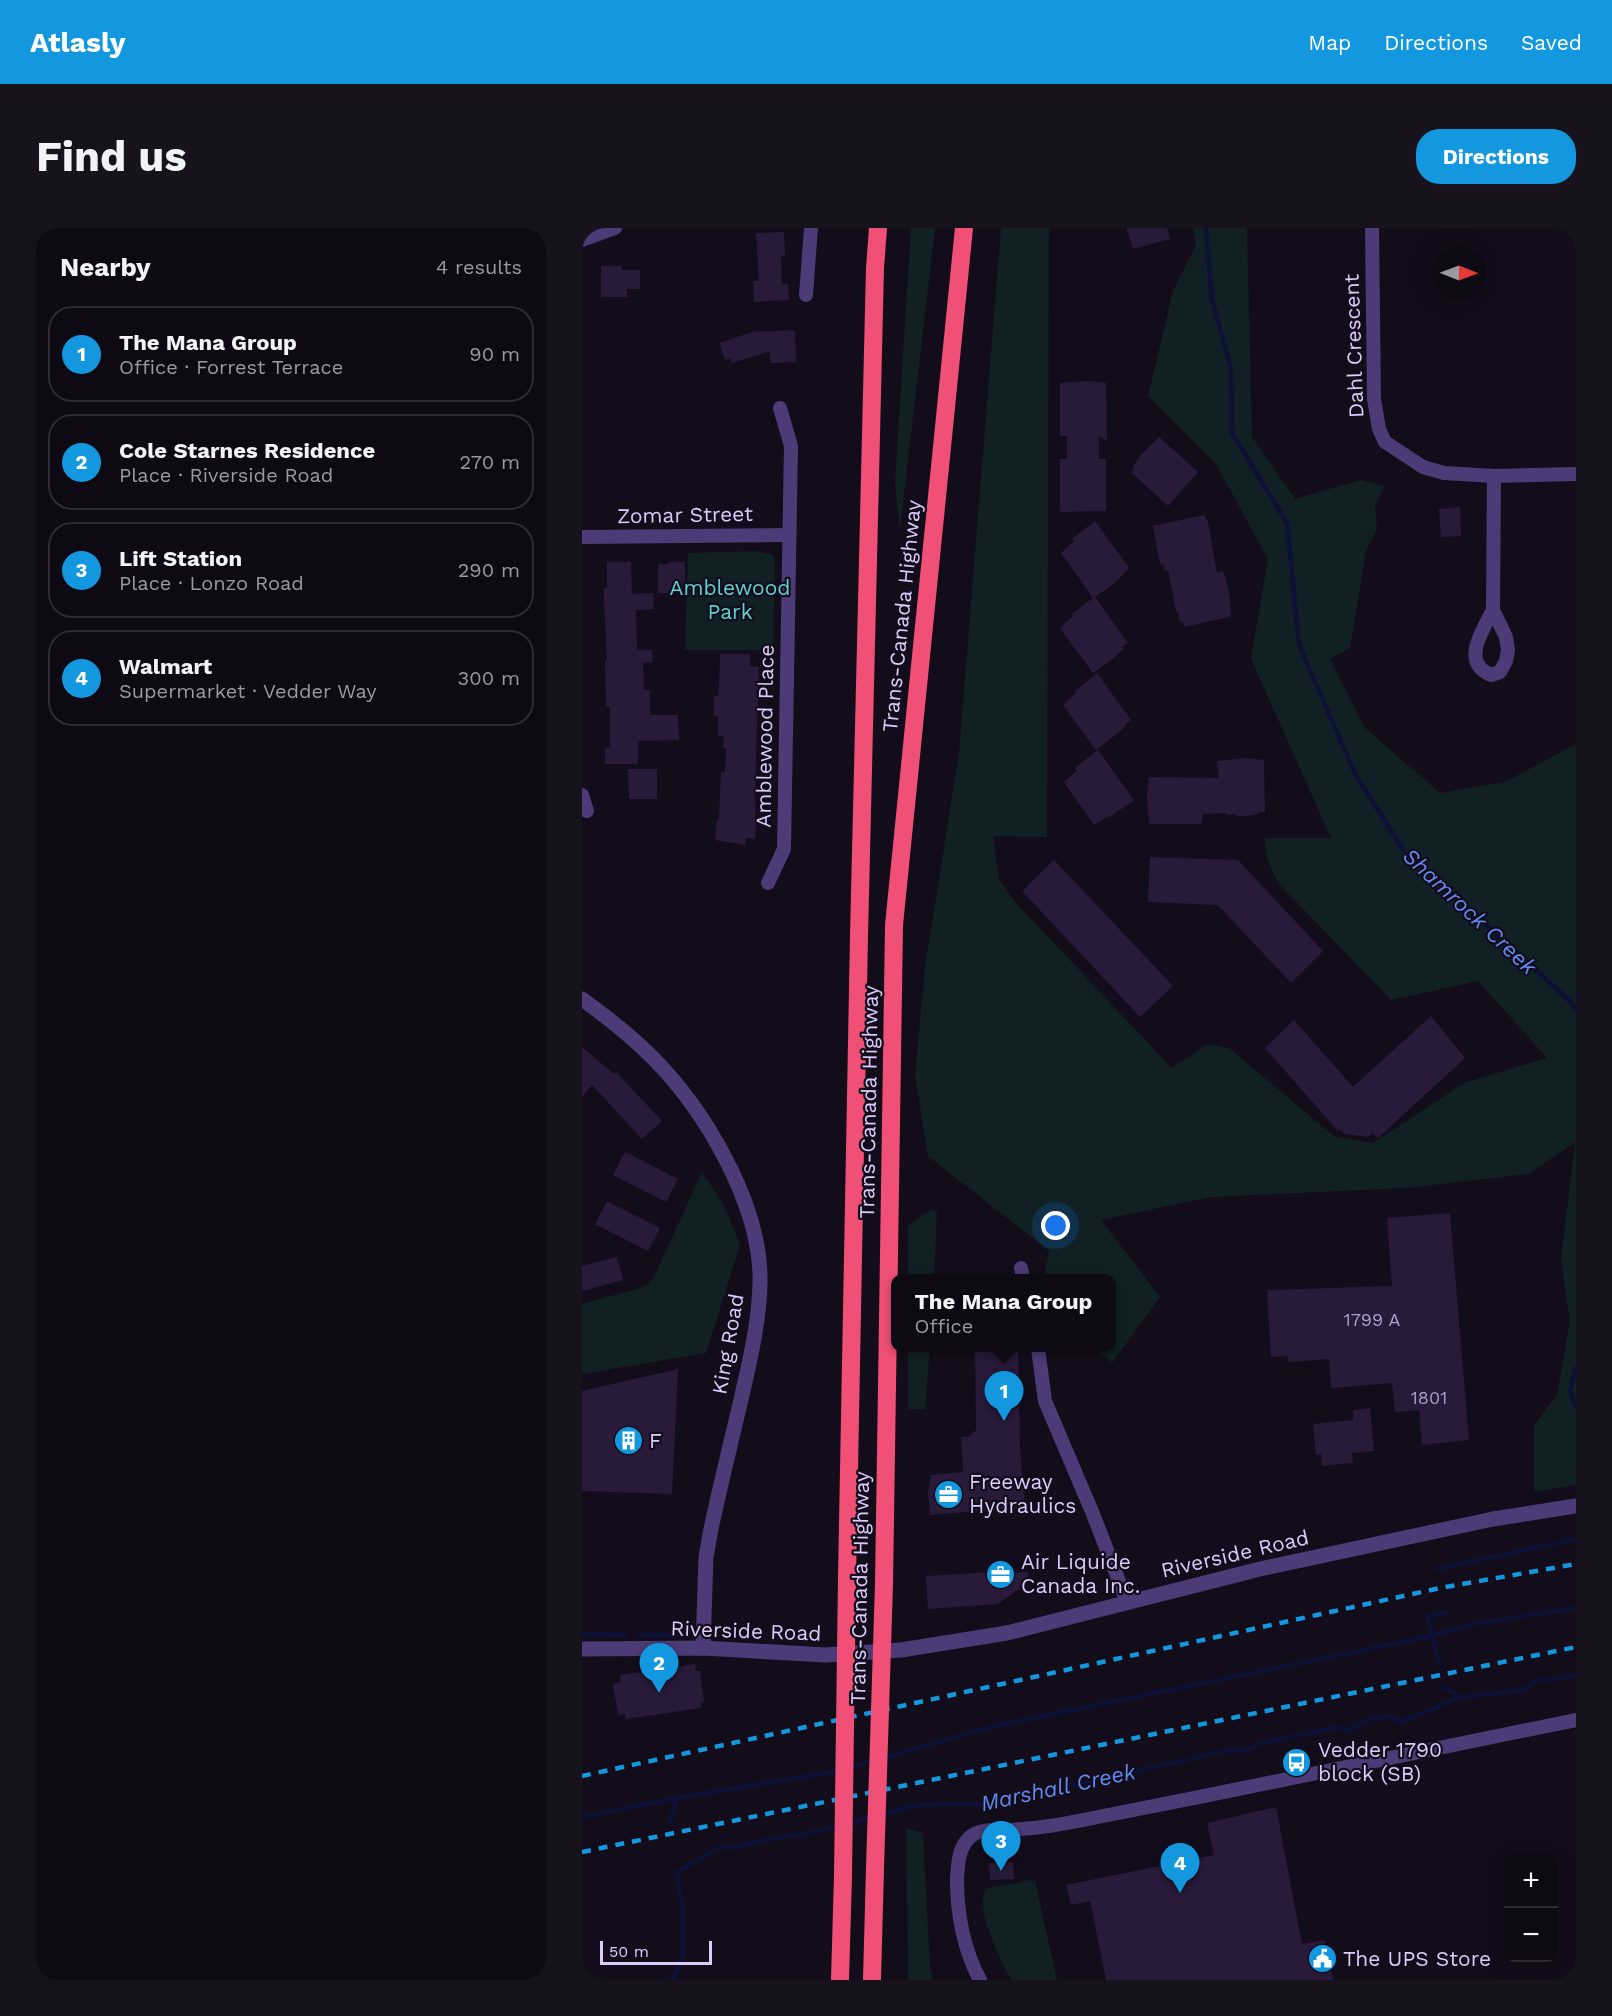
<!DOCTYPE html>
<html lang="en">
<head>
<meta charset="utf-8">
<style>
	:root { --surface:#0e0a14; --page:#17131d; --text:#f1f3f6; --muted:#9b9aa0; --line:#2e2b34; --accent:#1398df }
	body { margin:0; font-family:"Work Sans",sans-serif; background:var(--page); color:var(--text) }
	.controls { position:absolute; right:18px; bottom:18px; display:grid; overflow:hidden; border-radius:12px; box-shadow:0 6px 24px #0002 }
	.controls button { width:54px; height:54px; display:grid; place-items:center; padding:0; border:0; border-bottom:2px solid var(--line); background:var(--surface); color:var(--text); font:30px sans-serif }
	.compass { position:absolute; left:850px; top:18px; width:54px; height:54px; border-radius:50%; background:var(--surface); box-shadow:0 6px 24px #0002; rotate:91deg }
	.scale { position:absolute; left:18px; bottom:15px; width:112px; box-sizing:border-box; padding-left:6px; border:3px solid #dccbfb; border-top:0; font-size:16px; line-height:21px; white-space:nowrap; color:#dccbfb; -webkit-text-stroke:4px #130d1b; paint-order:stroke }
	.you { position:absolute; left:474px; top:998px; width:21px; height:21px; margin:-15px; border:4px solid #fff; border-radius:50%; background:#1a73e8; box-shadow:0 0 0 9px #1a73e833 }
	.badge { display:grid; place-items:center; width:39px; height:39px; border-radius:50%; background:var(--accent); color:#fff; font-size:20px; font-weight:700 }
	.pin { position:absolute; translate:-50% -50px; filter:drop-shadow(0 2px 3px #0008) }
	.pin::after { content:''; position:absolute; top:32px; width:21px; height:18px; background:inherit; clip-path:polygon(0 0,100% 0,50% 100%) }
	.popup { position:absolute; left:309px; top:1046px; width:225px; height:78px; box-sizing:border-box; display:grid; place-content:center; border-radius:12px; background:var(--surface); filter:drop-shadow(0 2px 4px #0005); font-size:20px; white-space:nowrap; color:var(--muted) }
	.popup b { font-size:22px; color:var(--text) }
	.popup::after { content:''; position:absolute; left:50%; top:100%; margin-left:-12px; border:12px solid transparent; border-top-color:var(--surface) }
	.list { margin:0; padding:0; list-style:none }
	h2 { display:flex; justify-content:space-between; align-items:center; height:78px; margin:0; padding:0 24px; font-size:26px }
	h2 small { font-size:20px; font-weight:400; color:var(--muted) }
	.list li { display:grid; grid-template-columns:39px 1fr auto; gap:18px; align-items:center; box-sizing:border-box; height:96px; margin:0 12px 12px; padding:0 12px; border:2px solid var(--line); border-radius:24px }
	.list b { display:block; font-size:22px; white-space:nowrap }
	.list p { margin:0; font-size:20px; white-space:nowrap; color:var(--muted) }
	.list em { font-size:20px; font-style:normal; color:var(--muted) }
	.map { position:relative; flex:none; width:994px; height:1752px; overflow:hidden; border-radius:24px }
	header { display:flex; align-items:center; gap:36px; box-sizing:border-box; height:84px; padding:0 30px; background:var(--accent); color:#fff }
	header strong { font-size:28px }
	nav { display:flex; gap:33px; margin-inline-start:auto; font-size:21px }
	.intro { display:flex; align-items:center; justify-content:space-between; box-sizing:border-box; height:144px; padding:0 36px }
	h1 { margin:0; font-size:42px }
	.button { padding:15px 27px; border-radius:24px; background:var(--accent); color:#fff; font-size:21px; font-weight:700 }
	main { display:flex; gap:36px; padding:0 36px }
	aside { flex:1; background:var(--surface); border-radius:24px; box-shadow:0 6px 24px #0002 }
	.map>svg:first-child { display:block }
</style>
</head>
<body>
<header>
<strong>Atlasly</strong>
<nav><a>Map</a><a>Directions</a><a>Saved</a></nav>
</header>
<div class="intro"><h1>Find us</h1><a class="button">Directions</a></div>
<main>
<aside>
<h2>Nearby<small>4 results</small></h2>
<ul class="list">
<li><span class="badge">1</span><div><b>The Mana Group</b><p>Office · Forrest Terrace</p></div><em>90 m</em></li>
<li><span class="badge">2</span><div><b>Cole Starnes Residence</b><p>Place · Riverside Road</p></div><em>270 m</em></li>
<li><span class="badge">3</span><div><b>Lift Station</b><p>Place · Lonzo Road</p></div><em>290 m</em></li>
<li><span class="badge">4</span><div><b>Walmart</b><p>Supermarket · Vedder Way</p></div><em>300 m</em></li>
</ul>
</aside>
<div class="map">
<svg width="994" height="1752" viewBox="0 0 994 1752">
	<rect width="100%" height="100%" fill="#130d1b"/>
	<!-- green -->
	<g fill="#102025">
		<path d="M329,0H353L318,301L313,254Z"/>
		<path d="M419,0H467L465,609L411,608L417,651L434,675L590,840L626,816L647,820L753,909L791,915L882,855L965,830L896,753L809,772L696,655C689,640 682,627 683,610H749L669,431L686,331L634,236L566,168L591,63L614,17L611,0H665L670,209L713,271L778,252L803,258L793,277L795,302L784,322L768,420L748,431L783,500L858,565L923,554L992,517L994,514V1257L952,1264V1198L975,1166L988,1094L979,1032L993,914L947,946L824,960L629,969L519,992L578,1069L530,1135L513,1120H530V1050H462L467,1023L346,928L333,847L343,739L377,525Z"/>
		<path d="M174,323L190,326L193,332L191,422H103L106,325Z"/>
		<path d="M120,944L142,977L158,1017L124,1125L0,1146V1076L62,1059L71,1051Z"/>
		<path d="M350,981L355,984L352,1050H326V998Z"/>
		<path d="M326,1120H348L343,1181H326Z"/>
		<path d="M324,1600L341,1605L348,1740L351,1752H326Z"/>
		<path d="M445,1652L453,1653L475,1752H430C420,1738 390,1675 405,1661C409,1657 435,1657 445,1652Z"/>
	</g>
	<g fill="none" stroke-linecap="round" stroke-linejoin="round">
		<!-- stream -->
		<g stroke="#0c1135" stroke-width="4.5">
			<path d="M624,0L630,72L649,140L650,205L705,295L717,417L774,548L822,623L990,775L994,782"/>
			<path d="M994,1140L988,1163L994,1179"/>
			<path d="M855,1341L994,1311"/>
			<path d="M0,1406L44,1407"/>
			<path d="M58,1407H113"/>
			<path d="M858,1436L845,1389L865,1384"/>
			<path d="M862,1460L874,1465L876,1470"/>
			<path d="M302,1530L408,1499L850,1408L891,1396L994,1380"/>
			<path d="M268,1540L291,1533"/>
			<path d="M300,1586L334,1577L407,1576L430,1566L459,1565L646,1522L661,1523L680,1515L756,1499L766,1502L788,1491L809,1488L819,1494L876,1470L941,1462L954,1452H967L994,1447"/>
			<path d="M0,1589L95,1570"/>
			<path d="M88,1594L95,1570L257,1543"/>
			<path d="M265,1596L289,1589"/>
			<path d="M91,1752L101,1729V1680L95,1644L136,1620L153,1619L177,1613L229,1605L257,1598"/>
		</g>
	</g>
	<!-- building -->
	<g fill="#291a3a">
		<path d="M544,0H585L588,11L551,21Z"/>
		<path d="M202,4L203,28H199L200,57L206,56L207,72L172,74L171,53H177L174,5Z"/>
		<path d="M19,38H40V42H58V61H45V69H19Z"/>
		<path d="M213,102L214,134L188,135V123L150,135L148,130L143,132L137,115L170,104Z"/>
		<path d="M506,153L524,155L525,213L517,208V231H524V283L478,284V231H485V208H478V155Z"/>
		<path d="M577,209L616,244L586,278L549,244L552,240L551,238L557,231L556,230Z"/>
		<path d="M878,279L879,308L859,309L857,281Z"/>
		<path d="M622,287L626,294L635,345L641,343L644,351L648,370L649,387L647,389L602,399L601,393L598,394L596,384H594L586,342L583,343L582,336L579,337L576,327L571,298Z"/>
		<path d="M513,293L547,340L534,354L513,369L546,415L540,419L541,421L533,429L511,445L478,400L491,388L490,386L511,370L479,325L492,313L490,311Z"/>
		<path d="M25,334H49L50,366L71,365L72,381L54,382L55,422H70L71,434L61,435L62,462H68V487H96L97,512L56,513V536H23V520L28,519V479H24L23,433L25,432L22,372V360H25Z"/>
		<path d="M87,334H103V355H101V365H76V336H87Z"/>
		<path d="M138,426H168V438L177,439L174,527L173,595H174L173,611L164,610L163,617L133,612L135,591H137L139,544H143L144,520H141L142,508H136V488H132V468H136L137,459Z"/>
		<path d="M515,445L549,492L543,496L544,498L536,505L514,522L481,477L494,465L493,463Z"/>
		<path d="M516,522L552,572L528,589L527,588L512,597L482,554L495,543L493,540Z"/>
		<path d="M663,530L682,532L683,584H676V586L665,588H654V586L644,587L645,585L621,586L619,596H567L565,568L567,549L637,550L635,533Z"/>
		<path d="M46,541H75V571H47Z"/>
		<path d="M568,629L656,632L741,723L709,755L636,677L566,674Z"/>
		<path d="M472,632L591,758L558,789L440,663Z"/>
		<path d="M849,788L883,830L796,910L791,905L786,909L762,906L758,901L756,903L683,820L712,792L771,859Z"/>
		<path d="M0,819L32,846L34,844L80,893L60,911L10,857L0,869Z"/>
		<path d="M43,924L96,951L84,974L31,947Z"/>
		<path d="M25,973L78,1000L66,1023L13,996Z"/>
		<path d="M868,985L887,1212L840,1217L837,1182L813,1184L810,1155L749,1160L747,1131L706,1134V1128L689,1129L685,1062L810,1058L805,990Z"/>
		<path d="M35,1029L41,1052L0,1063V1038Z"/>
		<path d="M393,1119H436L438,1220L443,1279L348,1287L346,1265L349,1247L381,1244L379,1209H387L394,1202Z"/>
		<path d="M96,1141L90,1266L0,1263V1163Z"/>
		<path d="M788,1180L792,1223L770,1225L771,1235L740,1238L739,1226L734,1227L731,1196L771,1192V1182Z"/>
		<path d="M427,1343V1345L446,1344L448,1353L416,1376L346,1381L344,1348Z"/>
		<path d="M113,1436L114,1443H118L122,1474H119V1480L44,1491L43,1486L36,1487L31,1456L39,1454L38,1447Z"/>
		<path d="M694,1579L720,1716L743,1712L751,1752H524L508,1673L489,1677L484,1657L632,1627L625,1595Z"/>
		<path d="M431,1634L432,1651L408,1652L407,1635Z"/>
	</g>
	<g fill="none" stroke-linecap="round" stroke-linejoin="round">
		<!-- minor -->
		<g stroke="#4c3b76" stroke-width="14">
			<path d="M790,0L792,171L797,201L803,214L841,239L862,245L912,248L994,246"/>
			<path d="M0,12L33,0"/>
			<path d="M224,67L229,0"/>
			<path d="M0,309L207,307"/>
			<path d="M911,382C901,402 878,434 909,447L918,444L924,433L926,422L924,409L911,382L912,248"/>
			<path d="M0,567L5,583"/>
			<path d="M186,655L202,621L209,218L198,180"/>
			<path d="M439,1040L441,1050"/>
			<path d="M456,1120L463,1173L511,1286L545,1374"/>
			<path d="M398,1752C381,1720 375,1687 375,1651C376,1637 376,1620 388,1609C396,1602 408,1602 418,1602C453,1602 487,1595 521,1588C679,1557 837,1525 994,1492"/>
		</g>
		<!-- tertiary -->
		<g stroke="#4c3b76" stroke-width="15">
			<path d="M0,771C25,789 48,807 70,829C123,882 180,978 178,1055C177,1097 167,1136 158,1176C148,1218 138,1259 129,1301L124,1329L121,1420"/>
			<path d="M0,1421L121,1420L243,1427L319,1422L425,1405L678,1341L911,1291L994,1278"/>
		</g>
		<!-- motorway -->
		<g stroke="#f05075" stroke-width="18">
			<path d="M265,1350L277,708L293,40L296,0"/>
			<path d="M302,1356L312,697L382,0"/>
			<path d="M258,1752L261,1647"/>
			<path d="M290,1752L293,1640"/>
		</g>
		<!-- rail -->
		<g stroke="#1398df" stroke-width="4.5" stroke-dasharray="9 8" stroke-linecap="butt">
			<path d="M0,1548L858,1360L994,1336"/>
			<path d="M0,1624L994,1419"/>
		</g>
		<!-- motorway-bridge -->
		<g stroke="#f05075" stroke-width="18">
			<path d="M293,1640L302,1356"/>
			<path d="M261,1647L265,1350"/>
		</g>
	</g>
	<!-- icons -->
	<defs>
		<symbol id="building-disc" viewBox="-11 -11 22 22"><circle r="9.5" fill="#1398df" stroke="#130d1b"/><path d="M-4-6H4V6H1V3H-1V6H-4ZM-2.5-4.3h1.7v1.8h-1.7ZM.8-4.3h1.7v1.8H.8ZM-2.5-1h1.7V.8h-1.7ZM.8-1h1.7V.8H.8Z" fill="#fff"/></symbol>
		<symbol id="office-disc" viewBox="-11 -11 22 22"><circle r="9.5" fill="#1398df" stroke="#130d1b"/><path d="M-6-3h4V-5.5h4V-3h4V5H-6ZM-1-4.5V-3h2v-1.5ZM-6 0V1H6V0Z" fill="#fff"/></symbol>
		<symbol id="bus-disc" viewBox="-11 -11 22 22"><circle r="9.5" fill="#1398df" stroke="#130d1b"/><path d="M-5-6H5V4H4V6H2V4H-2V6H-4V4H-5ZM-3.5-4V0h7V-4ZM-3.5 1.2v1.5H-2V1.2ZM2 1.2v1.5H3.5V1.2Z" fill="#fff"/></symbol>
		<symbol id="civic-disc" viewBox="-11 -11 22 22"><circle r="9.5" fill="#1398df" stroke="#130d1b"/><path d="M-.6-6.5H3V-4.5H.6V-3L4-1V1h2V6H-6V1h2V-1L-.6-3ZM-1.2 2.5V6h2.4V2.5Z" fill="#fff"/></symbol>
	</defs>
	<g fill-rule="evenodd">
		<use href="#building-disc" x="30" y="1196" width="33" height="33"/>
		<use href="#office-disc" x="350" y="1250" width="33" height="33"/>
		<use href="#office-disc" x="402" y="1330" width="33" height="33"/>
		<use href="#bus-disc" x="698" y="1518" width="33" height="33"/>
		<use href="#civic-disc" x="724" y="1714" width="33" height="33"/>
	</g>
	<g text-anchor="middle" stroke-width="4.5" stroke-linejoin="round" paint-order="stroke">
		<!-- number labels -->
		<g font-size="18" fill="#af9fcb">
			<text x="790" y="1098">1799 A</text>
			<text x="847" y="1176">1801</text>
		</g>
		<!-- street labels -->
		<g font-size="21" fill="#dccbfb" stroke="#130d1b">
			<text transform="translate(772 118) rotate(-92)" y="7">Dahl Crescent</text>
			<text transform="translate(103 287) rotate(-1)" y="7">Zomar Street</text>
			<text transform="translate(320 388) rotate(-84)" y="7">Trans-Canada Highway</text>
			<text transform="translate(183 508) rotate(-89)" y="7">Amblewood Place</text>
			<text transform="translate(287 874) rotate(-89)" y="7">Trans-Canada Highway</text>
			<text transform="translate(146 1116) rotate(-80)" y="7">King Road</text>
			<text transform="translate(653 1326) rotate(-13)" y="7">Riverside Road</text>
			<text transform="translate(278 1360) rotate(-89)" y="7">Trans-Canada Highway</text>
			<text transform="translate(164 1403) rotate(2)" y="7">Riverside Road</text>
		</g>
		<!-- park labels -->
		<g font-size="21" fill="#5fd3d3" stroke="#130d1b">
			<text x="148" y="367">Amblewood<tspan x="148" dy="24">Park</tspan></text>
		</g>
		<!-- poi labels -->
		<g font-size="21" fill="#dccbfb" stroke="#130d1b" text-anchor="start">
			<text x="67" y="1220">F</text>
			<text x="387" y="1261">Freeway<tspan x="387" dy="24">Hydraulics</tspan></text>
			<text x="439" y="1341">Air Liquide<tspan x="439" dy="24">Canada Inc.</tspan></text>
			<text x="736" y="1529">Vedder 1790<tspan x="736" dy="24">block (SB)</tspan></text>
			<text x="761" y="1738">The UPS Store</text>
		</g>
		<!-- water labels -->
		<g font-size="22" font-style="italic" fill="#628bf2" stroke="#130d1b">
			<text transform="translate(888 683) rotate(43)" y="8">Shamrock Creek</text>
			<text transform="translate(476 1559) rotate(-12)" y="8">Marshall Creek</text>
		</g>
	</g>
</svg>
<div class="controls">
<button>+</button>
<button>−</button>
</div>
<svg class="compass" viewBox="-18 -18 36 36"><path d="M0-13l5 13h-10z" fill="#e53935"/><path d="M0 13l5-13h-10z" fill="#9b9aa0"/></svg>
<div class="scale">50 m</div>
<div class="you"></div>
<div class="pin badge" style="left:422px;top:1193px">1</div>
<div class="popup"><b>The Mana Group</b>Office</div>
<div class="pin badge" style="left:77px;top:1465px">2</div>
<div class="pin badge" style="left:419px;top:1643px">3</div>
<div class="pin badge" style="left:598px;top:1665px">4</div>
</div>
</main>
</body>
</html>
